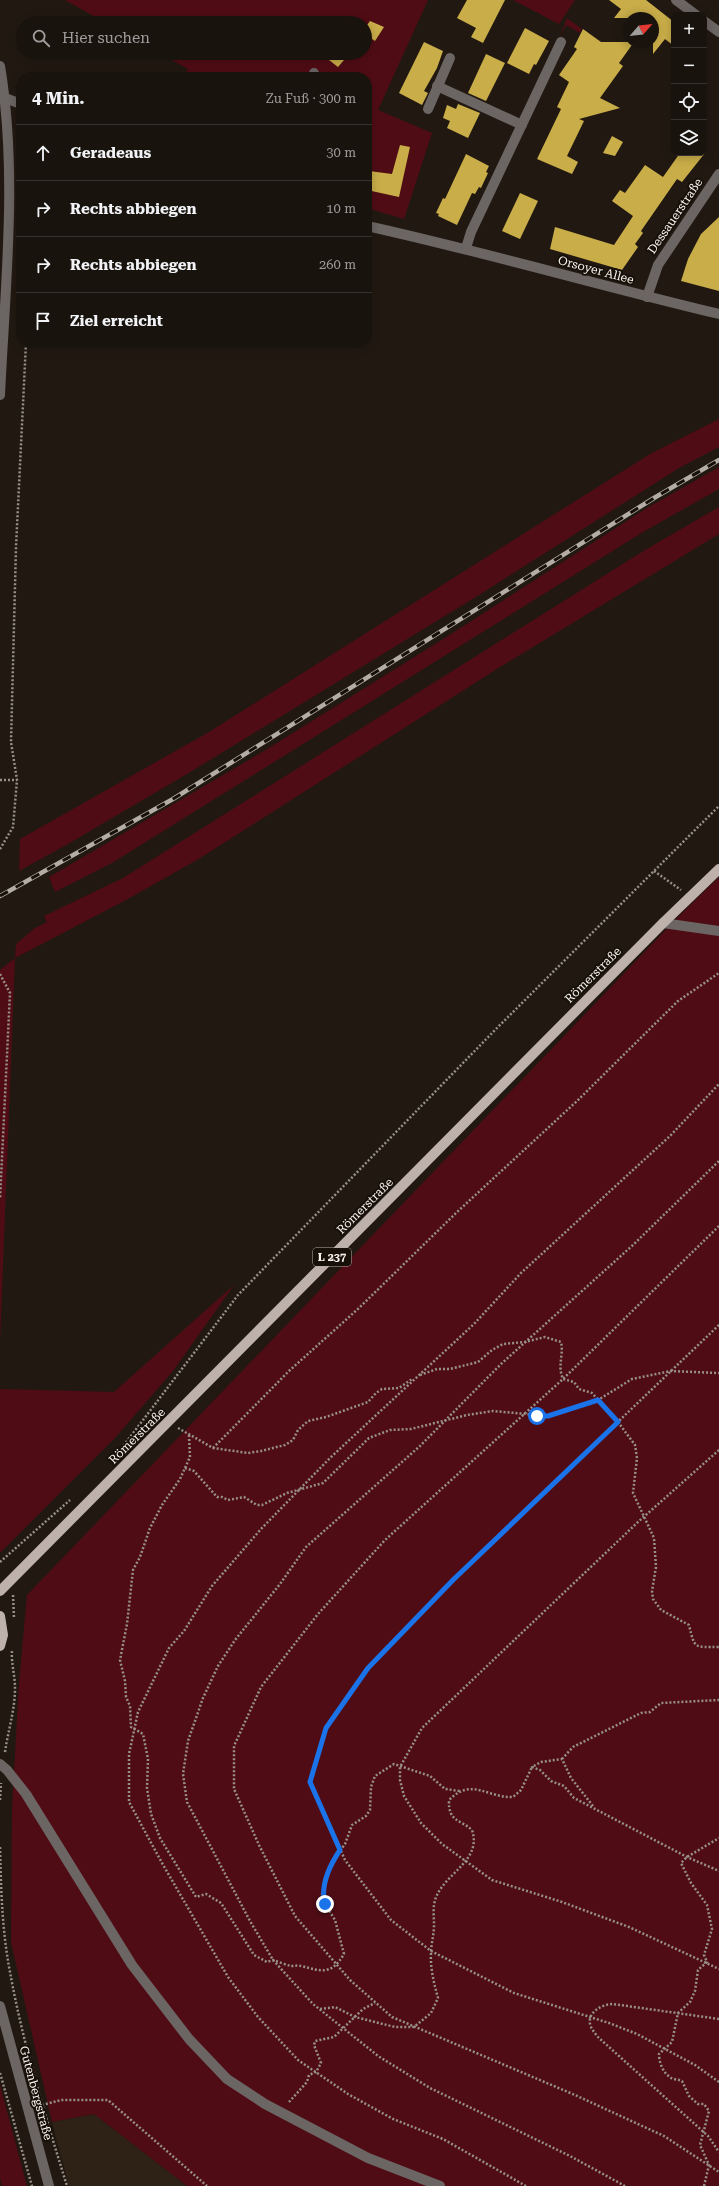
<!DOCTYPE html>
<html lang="de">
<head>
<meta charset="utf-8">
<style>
	:root { --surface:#19130d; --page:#26201b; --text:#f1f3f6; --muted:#9f9e9d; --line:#37322e }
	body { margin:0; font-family:"Roboto Serif",serif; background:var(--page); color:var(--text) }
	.controls { position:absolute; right:12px; top:12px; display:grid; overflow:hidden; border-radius:8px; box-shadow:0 2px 10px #0003 }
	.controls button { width:36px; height:36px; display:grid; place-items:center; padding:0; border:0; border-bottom:1px solid var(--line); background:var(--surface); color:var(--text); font:20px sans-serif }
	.compass { position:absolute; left:623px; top:12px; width:36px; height:36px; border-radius:50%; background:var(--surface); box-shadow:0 2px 10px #0003; rotate:62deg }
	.stop { position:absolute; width:12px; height:12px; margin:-9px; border:3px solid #1a73e8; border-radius:50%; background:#fff }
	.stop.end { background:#1a73e8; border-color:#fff; box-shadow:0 1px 4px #0008 }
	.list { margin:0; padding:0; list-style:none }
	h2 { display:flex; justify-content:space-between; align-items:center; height:52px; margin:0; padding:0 16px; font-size:17px }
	h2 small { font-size:13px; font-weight:400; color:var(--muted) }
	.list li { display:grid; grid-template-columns:26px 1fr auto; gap:12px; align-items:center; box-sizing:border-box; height:56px; padding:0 16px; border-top:1px solid var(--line) }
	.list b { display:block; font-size:15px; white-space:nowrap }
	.list em { font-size:13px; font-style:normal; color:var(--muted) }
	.icon { flex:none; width:22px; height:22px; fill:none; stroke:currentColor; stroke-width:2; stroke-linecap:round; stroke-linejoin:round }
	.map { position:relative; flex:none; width:719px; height:2186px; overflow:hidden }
	.search { position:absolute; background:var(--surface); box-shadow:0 2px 10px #0003; left:16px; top:16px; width:356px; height:44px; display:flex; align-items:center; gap:10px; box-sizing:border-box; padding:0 14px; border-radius:22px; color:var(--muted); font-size:15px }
	.panel { position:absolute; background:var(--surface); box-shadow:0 2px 10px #0003; left:16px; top:72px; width:356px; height:276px; border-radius:16px }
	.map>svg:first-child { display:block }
</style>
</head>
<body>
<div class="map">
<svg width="719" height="2186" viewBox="0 0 719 2186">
	<rect width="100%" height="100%" fill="#211911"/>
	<!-- built -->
	<path fill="#2d2215" d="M94,2114L187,2186H69L52,2122Z"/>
	<!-- green -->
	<g fill="#500c15">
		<path d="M65,0H428L378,110L432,133L404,219L367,208V77H184L188,69L159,53H365V23H106Z"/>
		<path d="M513,0H575L559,24Z"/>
		<path d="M567,18L582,29L580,33L566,25L560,37Z"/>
		<path d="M719,419V447L679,468L479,595L192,771L68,844L19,871L20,839L209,732L650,454Z"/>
		<path d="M719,467V489L643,532L112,863L55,892L49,877L264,751L451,634L647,508Z"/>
		<path d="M719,507V534L500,667L197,860L126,900L15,958L0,1342V970L15,958L16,944L35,928L47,922L44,916L123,878L645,550Z"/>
		<path d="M719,877V2186H187L94,2114L52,2122L11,1942L12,1808L19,1683L27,1595L681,914Z"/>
		<path d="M234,1285L173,1371L114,1439L0,1553V1389L114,1392Z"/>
		<path d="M0,2085L27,2186H2L0,2178Z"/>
	</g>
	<!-- building -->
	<g fill="#c9ad49">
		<path d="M467,0H505L483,43L471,37L476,28L457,18Z"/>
		<path d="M609,0H646L674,22V46L665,39L653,54V18H614L621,9Z"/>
		<path d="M370,21L384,27L375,41L365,34V28Z"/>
		<path d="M525,28L549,41L536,65L534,64L529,74L507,63Z"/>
		<path d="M583,29L601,42H634L619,63L623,66L600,98L620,108L579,119L584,121L567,156L578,162L572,174L537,159L561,109L557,107L569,82L559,75L577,49L574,47Z"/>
		<path d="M424,42L443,51L437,68L424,91L428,93L422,105L399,93Z"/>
		<path d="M320,53H350L338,67Z"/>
		<path d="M486,54L505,63L486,101L468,93Z"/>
		<path d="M458,104L480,113L468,138L447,128L450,121L443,118L447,105L456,109Z"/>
		<path d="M612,136L623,142L615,156L603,153Z"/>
		<path d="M400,145L410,147L399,197L367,190L369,171L392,174Z"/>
		<path d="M680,153H705L682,182L677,179L641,231L643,233L635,244L638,247L622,270L550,249L555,227L614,245L633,216L612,201L620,190L625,193L645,165L663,177Z"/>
		<path d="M466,154L489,166L486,172L488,173L481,188L479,187L475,194L472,193L457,225L438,216L439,214L436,213L443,198L445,199Z"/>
		<path d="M520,193L538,201L520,239L502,231Z"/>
		<path d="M719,217V291L681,281L688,259L701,234Z"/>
	</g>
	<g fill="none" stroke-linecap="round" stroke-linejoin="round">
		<!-- path -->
		<g stroke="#979089" stroke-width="2.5" stroke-dasharray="2 2" stroke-linecap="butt">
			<path d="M0,780H17"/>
			<path d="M0,849L13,827L17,780L11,742L16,547L26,343"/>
			<path d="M654,871L681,890"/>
			<path d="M0,974L10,993L0,1199"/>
			<path d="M719,1226L563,1379L385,1540L318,1614L261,1687L234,1746V1789L259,1845L295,1916L350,1980L392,2017L575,2095L664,2136L719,2172"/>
			<path d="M719,1325L453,1580L368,1668L326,1728L310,1782L345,1860L391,1920L431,1951L514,1993L609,2023L637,2034L695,2065L719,2082"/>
			<path d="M420,1375L437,1369H450L478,1362L492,1350L503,1344L525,1342L545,1337L561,1342C564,1356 557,1365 563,1379L574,1382L579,1389L592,1393L618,1422L635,1445L637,1458L633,1493L654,1538L656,1567L652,1591L653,1599L661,1610L689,1625C695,1649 693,1647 719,1647"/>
			<path d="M178,1428L213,1448L248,1453L261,1451L285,1445L293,1440L298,1430L308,1421L326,1417L368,1402L376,1393L382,1389L399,1388L412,1379"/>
			<path d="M189,1435L190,1457L180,1479L162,1505L150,1528L140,1557L133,1570L127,1624L120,1660L125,1681L126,1697L130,1706L131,1727L143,1734L148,1759L147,1788L151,1814L160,1838L196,1897L206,1894L221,1903L254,1955L267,1962L273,1960C279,1962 286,1965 291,1966C295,1966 298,1965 301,1966C321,1971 331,1976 344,1954L335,1920L325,1904L322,1894L332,1862L345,1844L352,1825L366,1816L370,1810L371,1787L375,1776L394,1764L430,1776L445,1789L460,1791"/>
			<path d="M213,1448L289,1371L359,1308L456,1213L577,1101L678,1001L719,973"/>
			<path d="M121,1449L238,1295L495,1030L719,806"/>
			<path d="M719,1450L638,1522L422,1728L400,1767V1780L404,1796L421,1823L442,1844L492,1880L562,1902L629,1927L719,1969"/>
			<path d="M185,1468L194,1471L217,1497H222L228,1500L244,1497L257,1505H262L287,1493L323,1483L369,1438L390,1430L411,1429L467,1415L493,1411L548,1416L598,1400L632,1379L671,1371L719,1373"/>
			<path d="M0,1562L70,1500"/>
			<path d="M13,1595L14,1618"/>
			<path d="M5,1752C8,1731 15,1710 15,1688C15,1675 11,1663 12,1651"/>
			<path d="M562,1759L573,1747L641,1713L650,1712L661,1703L719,1700"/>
			<path d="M0,1800L1,1783"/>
			<path d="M593,1806L571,1778L562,1759L541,1762L532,1767L540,1770L551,1781L564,1786L574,1798L687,1857L719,1871"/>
			<path d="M0,1847C1,1889 2,1931 10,1972C23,2044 45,2115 67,2186"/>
			<path d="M320,2009L335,2007L355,2017L395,2027H414L431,2013L438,1998C434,1984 430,1967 431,1953C431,1944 434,1935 434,1925C434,1916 432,1905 437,1895C448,1872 482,1859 472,1830C460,1819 448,1822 449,1800C472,1777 487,1798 513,1797L521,1790L532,1767"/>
			<path d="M719,2019L613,2004C602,2004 585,2013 591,2027C593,2031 596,2035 599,2038L708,2136L719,2152"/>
			<path d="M0,2073L32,2186"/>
			<path d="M289,2102L307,2082L309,2075L316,2072L321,2063L314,2045L315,2041L334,2037L363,2009L375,2003"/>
			<path d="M42,2105L61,2100H108L207,2186"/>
			<path d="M526,2186L443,2139L393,2119L348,2094L298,2060L258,2017L228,1977L162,1863L129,1802V1754L138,1712L169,1648L184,1631L212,1586L261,1529L330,1458L474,1324L521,1273L670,1136L719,1084"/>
			<path d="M625,2186L570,2156L430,2088L378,2056L313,2004L273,1960L250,1921L187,1802L183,1774L188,1741L203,1698L218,1666L235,1640L280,1584L306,1547L420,1446L501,1364L633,1245L719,1161"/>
			<path d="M704,2186L709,2165L700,2145L709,2111L704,2104H698L689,2096L682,2081C678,2079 673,2080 670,2077C663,2073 659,2062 659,2054L672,2042L678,2013L690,2002L695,1991L698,1970L707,1962L704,1955L712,1929L707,1905L691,1883L681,1863L687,1857L719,1838"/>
		</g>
		<!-- minor -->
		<g stroke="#6b6563" stroke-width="10">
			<path d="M676,0L696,15"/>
			<path d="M704,21L719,32"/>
			<path d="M0,66C18,173 5,287 0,395"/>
			<path d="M314,73V77"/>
			<path d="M437,86L522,125"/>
			<path d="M0,99L5,98L21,104"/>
			<path d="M428,109L450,58"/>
			<path d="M367,226C485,252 601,286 719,314"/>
			<path d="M466,248L471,232L561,42"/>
			<path d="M647,297L658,265L719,174"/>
			<path d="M663,923L719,931"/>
			<path d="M0,1764L7,1770L26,1794L132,1965L189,2039L227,2079L265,2104L368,2158L440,2186"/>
			<path d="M0,2006L49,2186"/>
		</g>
		<!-- major -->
		<g stroke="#beb1ac" stroke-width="10">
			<path d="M0,1591L663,923L719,869"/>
			<path d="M0,1616L3,1635L0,1646"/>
		</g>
		<defs>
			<path id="rail" d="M0,896L173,799L654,498L719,460"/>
		</defs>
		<!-- rail casing -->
		<use href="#rail" stroke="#b3ada6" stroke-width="4.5"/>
		<!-- rail -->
		<use href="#rail" stroke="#171009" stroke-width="3" stroke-dasharray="9" stroke-linecap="butt"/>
	</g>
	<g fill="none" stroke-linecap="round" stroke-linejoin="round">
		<!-- route -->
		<path stroke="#1a73e8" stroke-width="5" d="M325,1904C320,1886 330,1865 340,1850L310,1782L326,1728L368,1668L453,1580L618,1422L598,1400L548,1416H537"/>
	</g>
	<g text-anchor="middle" stroke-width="4" stroke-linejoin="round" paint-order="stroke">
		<!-- shield labels -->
		<rect fill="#171009" stroke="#b5b0a9" stroke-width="1" x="313" y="1248" width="38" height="18" rx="3"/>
		<g font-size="11" font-weight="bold" fill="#f9f4ee">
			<text x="332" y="1261">L 237</text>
		</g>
		<!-- street labels -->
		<g font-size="12" fill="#f9f4ee" stroke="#171009">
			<text transform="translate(675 216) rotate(-56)" y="4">Dessauerstraße</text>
			<text transform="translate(596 270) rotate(15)" y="4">Orsoyer Allee</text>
			<text transform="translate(593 975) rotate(-45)" y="4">Römerstraße</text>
			<text transform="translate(365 1206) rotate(-45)" y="4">Römerstraße</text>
			<text transform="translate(137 1436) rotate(-45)" y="4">Römerstraße</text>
			<text transform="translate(36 2093) rotate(75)" y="4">Gutenbergstraße</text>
		</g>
	</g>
</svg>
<div class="controls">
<button>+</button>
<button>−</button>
<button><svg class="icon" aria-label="locate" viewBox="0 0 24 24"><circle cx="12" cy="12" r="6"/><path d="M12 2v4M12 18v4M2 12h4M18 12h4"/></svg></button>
<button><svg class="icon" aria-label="layers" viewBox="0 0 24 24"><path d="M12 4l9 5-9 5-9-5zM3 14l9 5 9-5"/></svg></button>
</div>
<svg class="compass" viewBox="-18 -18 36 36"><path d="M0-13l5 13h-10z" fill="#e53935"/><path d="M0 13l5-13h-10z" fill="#9f9e9d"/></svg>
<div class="stop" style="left:537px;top:1416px"></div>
<div class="stop end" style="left:325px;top:1904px"></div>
<div class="search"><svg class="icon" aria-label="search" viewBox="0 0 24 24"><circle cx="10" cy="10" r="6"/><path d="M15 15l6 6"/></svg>Hier suchen</div>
<section class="panel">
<h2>4 Min.<small>Zu Fuß · 300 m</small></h2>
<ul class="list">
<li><svg class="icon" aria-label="ahead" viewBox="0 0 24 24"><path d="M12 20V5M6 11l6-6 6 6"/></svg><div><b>Geradeaus</b></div><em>30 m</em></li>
<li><svg class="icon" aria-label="right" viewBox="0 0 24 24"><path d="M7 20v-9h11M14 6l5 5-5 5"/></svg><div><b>Rechts abbiegen</b></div><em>10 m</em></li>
<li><svg class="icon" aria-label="right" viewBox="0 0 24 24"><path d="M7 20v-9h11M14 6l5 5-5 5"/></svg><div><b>Rechts abbiegen</b></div><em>260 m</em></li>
<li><svg class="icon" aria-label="arrive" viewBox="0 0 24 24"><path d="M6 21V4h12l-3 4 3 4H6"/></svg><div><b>Ziel erreicht</b></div></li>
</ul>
</section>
</div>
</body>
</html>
